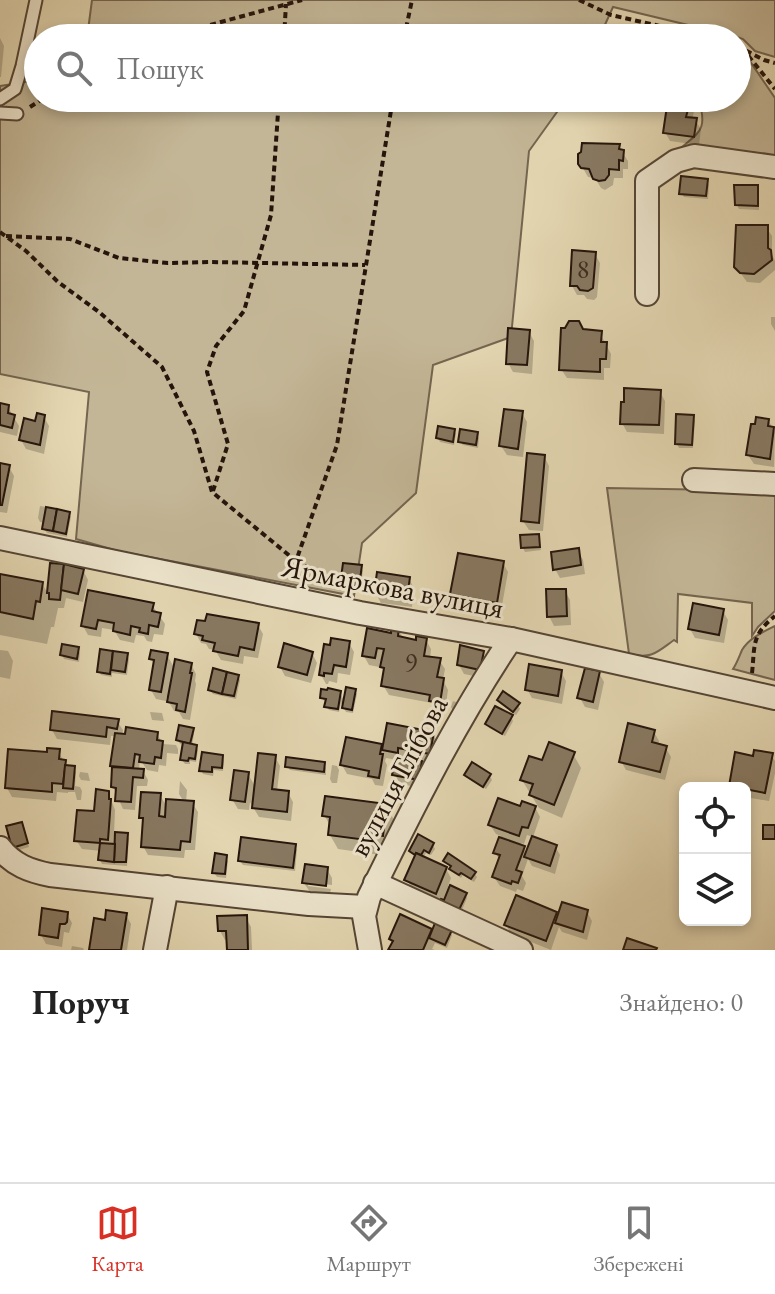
<!DOCTYPE html>
<html lang="uk">
<head>
<meta charset="utf-8">
<style>
	:root { --surface:#fff; --page:#f6f6f6; --text:#222; --muted:#767676; --line:#e0e0e0; --accent:#d93025 }
	body { margin:0; font-family:"EB Garamond",serif; background:var(--page); color:var(--text) }
	.controls { position:absolute; right:24px; bottom:24px; display:grid; overflow:hidden; border-radius:12px; box-shadow:0 4px 12px #0003 }
	.controls button { width:72px; height:72px; display:grid; place-items:center; padding:0; border:0; border-bottom:2px solid var(--line); background:var(--surface); color:var(--text); font:40px sans-serif }
	.list { margin:0; padding:0; list-style:none }
	h2 { display:flex; justify-content:space-between; align-items:center; height:104px; margin:0; padding:0 32px; font-size:34px }
	h2 small { font-size:26px; font-weight:400; color:var(--muted) }
	.icon { flex:none; width:44px; height:44px; fill:none; stroke:currentColor; stroke-width:2; stroke-linecap:round; stroke-linejoin:round }
	.map { position:relative; flex:none; width:775px; height:950px; overflow:hidden }
	.search { position:absolute; background:var(--surface); box-shadow:0 4px 12px #0003; left:24px; right:24px; top:24px; height:88px; display:flex; align-items:center; gap:20px; box-sizing:border-box; padding:0 28px; border-radius:44px; color:var(--muted); font-size:30px }
	.sheet { height:232px; background:var(--surface) }
	nav { display:flex; justify-content:space-around; align-items:center; box-sizing:border-box; height:112px; border-top:2px solid var(--line); background:var(--surface); font-size:22px; color:var(--muted) }
	nav a { display:grid; justify-items:center; gap:4px }
	nav .on { color:var(--accent) }
	.map>svg:first-child { display:block }
</style>
</head>
<body>
<div class="map">
<svg width="775" height="950" viewBox="0 0 775 950">
	<rect width="100%" height="100%" fill="#e4d7b2"/>
	<filter id="stains"><feTurbulence type="fractalNoise" baseFrequency=".0025" numOctaves="4"/><feColorMatrix values="0 0 0 0 .2 0 0 0 0 .09 0 0 0 0 .02 0 0 0 .5 -.17"/></filter>
	<radialGradient id="worn" r=".72"><stop offset=".6" stop-color="#630" stop-opacity="0"/><stop offset="1" stop-color="#630" stop-opacity=".3"/></radialGradient>
	<!-- green -->
	<g fill="#c3b696" stroke="#746550" stroke-width="2">
		<path d="M92,0H775V57L755,51L743,39L734,36L613,7L599,38H87Z"/>
		<path d="M737,50L747,57L775,98V160L675,154C696,132 710,134 698,98H737Z"/>
		<path d="M38,80V98H567L529,151L511,337L433,365L416,493L362,543L354,596L118,551L76,539L89,392L0,374V86Z"/>
		<path d="M607,488L775,491V611L758,627L752,636V603L678,594L677,642L674,640C656,653 652,659 629,654Z"/>
		<path d="M775,626V680L733,669C737,663 739,657 742,650C749,638 763,632 775,626Z"/>
	</g>
	<!-- shadow -->
	<g fill="#0003">
		<path d="M0,38L4,46L1,77H0Z"/>
		<path d="M35,54H38V69L34,64Z"/>
		<path d="M662,98H690L695,107L692,120H695L701,129L699,145L670,141L665,132L666,114L661,104Z"/>
		<path d="M618,146L628,161V169H623V178H614L613,185L605,190L601,188L595,178L588,177L580,163Z"/>
		<path d="M707,181L709,185L708,199L684,197L681,193Z"/>
		<path d="M757,187L759,191V210L739,209L737,205Z"/>
		<path d="M766,227L772,236V255L775,261V270L760,283L747,282L736,267Z"/>
		<path d="M595,254L600,263L597,297L594,300L587,299L584,295H577L572,286Z"/>
		<path d="M771,317H775V331L771,324Z"/>
		<path d="M583,331L600,333L611,354L610,368H604V380L567,378L561,369Z"/>
		<path d="M529,332L534,341L532,374L513,372L508,363Z"/>
		<path d="M660,392L665,401L664,434L627,432L622,423Z"/>
		<path d="M0,405L8,407L19,426L17,436L0,432Z"/>
		<path d="M522,413L527,422L523,457L507,455L501,446Z"/>
		<path d="M44,417L49,426L44,454L26,449L21,440Z"/>
		<path d="M693,417L695,421L693,448H679L677,444Z"/>
		<path d="M768,420L775,432L774,467L754,464L748,455Z"/>
		<path d="M454,430L456,434L454,445L440,442L438,438Z"/>
		<path d="M477,434L479,438L478,448L463,445L460,442Z"/>
		<path d="M544,456L549,466L543,531L529,530L523,521Z"/>
		<path d="M0,465L9,467L14,476L7,513L0,512Z"/>
		<path d="M40,506L46,507L47,510L69,514L71,517L67,537L47,533L44,529L46,523L40,522L38,518Z"/>
		<path d="M538,536L541,550L525,552L523,548Z"/>
		<path d="M578,551L583,560L585,574L560,578L555,569Z"/>
		<path d="M503,563L508,572L501,611L457,602L452,593Z"/>
		<path d="M52,565L83,570L88,580L83,602L66,598L64,608H58L54,627H51L47,644L0,635V576L42,584L49,595Z"/>
		<path d="M361,567L363,571L360,590L345,588L342,584Z"/>
		<path d="M409,579L414,588L412,607L381,603L376,594Z"/>
		<path d="M565,591L570,600L571,625L554,626L549,616Z"/>
		<path d="M89,593L152,605L165,624L163,635L154,634L152,642L147,641L144,636L136,635L134,643L120,640L114,630L102,628L101,637L88,635L83,626Z"/>
		<path d="M723,611L728,620L724,643L695,638L690,629Z"/>
		<path d="M258,625L263,634L258,658L244,656L243,664L221,660L215,650L209,649L206,644L201,643L196,634Z"/>
		<path d="M398,629L404,640L418,642L426,640L431,649L430,659L439,660L445,669L443,680L448,690L445,711L437,710L432,703L389,695L383,685L386,672L380,662L379,667L369,665L364,656L393,635Z"/>
		<path d="M349,643L354,652L350,675L338,673L337,683L329,681L328,684H326L321,675Z"/>
		<path d="M78,649L80,653L79,662L64,659L62,655Z"/>
		<path d="M0,650L8,651L13,661L10,679L0,677Z"/>
		<path d="M102,652L127,655L129,659L127,675L112,673V677L101,675L99,671Z"/>
		<path d="M312,653L317,663L311,683L285,676L280,667Z"/>
		<path d="M482,653L488,662L484,678L464,674L459,665Z"/>
		<path d="M167,655L175,669L191,664L196,674L195,681L196,684L190,720L183,719L179,712L174,711L166,697V701L156,699L151,690L155,666L151,658Z"/>
		<path d="M561,672L566,681L562,704L532,698L527,689Z"/>
		<path d="M599,673L604,682L598,710L585,707L580,698Z"/>
		<path d="M238,676L240,680L236,699L213,694L210,690Z"/>
		<path d="M354,690L357,694L353,713L346,712L341,703L339,712L329,710L326,706L327,702L324,701L322,697L340,693L345,702Z"/>
		<path d="M499,700L518,705L520,709L516,715L501,704Z"/>
		<path d="M453,701L459,703V713L453,711L451,707Z"/>
		<path d="M150,712L162,713L164,721L152,720Z"/>
		<path d="M511,717L513,721L505,736L489,728L487,724Z"/>
		<path d="M117,721L123,730L122,736L157,734L163,744L176,745L178,749V754L167,753L166,766L159,765L158,772L147,770L140,759L139,770L143,771L148,780L147,786H137L135,810L123,809L113,787L114,769L112,766L116,736H111L110,745L57,739L52,730Z"/>
		<path d="M192,730L194,734L192,746H195L198,750L196,762L190,761V764H185L182,760L184,745L180,744L178,740Z"/>
		<path d="M654,732L659,741L658,746L665,747L671,757L665,780L626,770L621,761Z"/>
		<path d="M433,734L438,743L435,762L419,760L426,772L423,788L400,784L395,774L397,760L386,758L385,761L387,765L383,786L375,785L372,779L347,774L342,765L347,739L385,747Z"/>
		<path d="M58,751L67,767L74,768L76,772L75,786L80,787L82,791L81,800H77L75,792H68V793L57,792L56,801L12,797L7,788L48,754Z"/>
		<path d="M573,754L581,768L562,818L539,808L522,780L543,763Z"/>
		<path d="M771,755L775,761V773L769,801L745,797V788H732L731,786L754,758Z"/>
		<path d="M222,757L224,761L223,771L214,770L213,776L203,774L201,770Z"/>
		<path d="M275,757L280,766L277,791L288,793L293,802L291,821L259,817L250,802L249,810L238,809L232,799L248,774L256,788Z"/>
		<path d="M324,764L326,768V775L290,770L287,766Z"/>
		<path d="M332,765L337,766L339,770L337,783H332L330,779Z"/>
		<path d="M80,772L88,773L90,781L81,780L79,776Z"/>
		<path d="M466,775L490,776L492,780L486,789L469,779Z"/>
		<path d="M180,781L187,790L186,802L192,803L198,812L195,850H185L184,858L148,855L143,846L145,823L141,817L160,795L168,809L184,802L179,794Z"/>
		<path d="M108,792L115,810L114,834L127,835L129,839L127,866L102,864L100,860L101,851L82,849L76,840L96,813Z"/>
		<path d="M386,806L394,820L390,849L381,855L338,849L330,835L331,827L324,815Z"/>
		<path d="M535,807L540,817L533,837L527,835L524,844L521,843L527,855L555,846L560,855L555,874L532,866L528,859L522,876L526,883L523,891L517,889L516,892L500,886L494,877L500,861L495,852L501,836L496,834L490,825L521,809Z"/>
		<path d="M23,828L29,847L16,851L14,847Z"/>
		<path d="M433,845L435,849L431,855L426,853L423,858L446,869L451,878L448,886L465,894L467,898L460,915L412,889L407,880L417,857L411,851Z"/>
		<path d="M295,846L297,850L295,871L243,865L240,861Z"/>
		<path d="M225,857L228,861L226,878L217,877L214,873Z"/>
		<path d="M445,861L474,873L477,877L474,882L463,875L461,878L454,873L453,868Z"/>
		<path d="M327,869L332,878V885L308,882V886L331,889L330,894L310,892L304,883Z"/>
		<path d="M587,912L592,921L587,940L562,932L559,927L551,950L511,934L506,925L556,913L558,919Z"/>
		<path d="M67,914L72,923L69,933L64,932L62,947L46,944L41,935Z"/>
		<path d="M126,915L131,924L127,950H91L106,922Z"/>
		<path d="M246,918L251,927L252,950H229V940H225L220,931Z"/>
		<path d="M431,930L433,934L450,931L452,935L447,948L435,943L432,949L435,950H390L394,943L391,939Z"/>
		<path d="M72,946L83,948L84,950H71Z"/>
	</g>
	<!-- building -->
	<g fill="#887962" stroke="#24140b" stroke-width="2">
		<path d="M660,98H691L686,117L697,118L694,137L663,133L667,106L659,105Z"/>
		<path d="M582,143L620,144L619,149L624,150L623,161L619,160V170L609,169V175L605,180L599,181L593,179L589,169L581,168L578,164V154L581,152Z"/>
		<path d="M681,176L708,179L706,196L679,194Z"/>
		<path d="M734,185H758V206L735,205Z"/>
		<path d="M736,225H768V248L771,250L772,260L754,274L740,273L734,267Z"/>
		<path d="M572,250L596,252L593,288L588,291L580,290L577,286H570Z"/>
		<path d="M569,321H579L583,329L602,331L601,342H607L606,359H600V372L559,370L561,328H565Z"/>
		<path d="M508,328L530,330L527,365L506,364Z"/>
		<path d="M624,388L661,390L659,425L620,424L621,402H624Z"/>
		<path d="M0,403L9,405L8,413L15,415L12,428L0,425Z"/>
		<path d="M504,409L523,411L518,449L499,446Z"/>
		<path d="M37,413L45,415L40,445L19,440L24,418L35,421Z"/>
		<path d="M676,414L694,415L692,445L675,444Z"/>
		<path d="M756,417L769,419L768,426L774,427L770,459L746,455L751,424H755Z"/>
		<path d="M438,426L455,429L453,442L436,438Z"/>
		<path d="M460,429L478,432L476,445L458,442Z"/>
		<path d="M527,453L545,455L539,523L521,521Z"/>
		<path d="M0,463L10,465L2,505H0Z"/>
		<path d="M46,507L57,509L53,531L42,529Z"/>
		<path d="M57,509L70,512L66,534L53,531Z"/>
		<path d="M539,534L540,547L521,548L520,535Z"/>
		<path d="M579,548L581,565L553,570L551,552Z"/>
		<path d="M458,553L504,561L497,603L450,594Z"/>
		<path d="M50,563L64,564L60,600L49,599V593H47Z"/>
		<path d="M343,563L362,565L359,587L340,585Z"/>
		<path d="M64,564L84,569L78,594L61,590Z"/>
		<path d="M377,572L410,577L407,599L374,594Z"/>
		<path d="M0,574L43,582L40,602L36,601L33,619L0,612Z"/>
		<path d="M546,589H566L567,616L547,617Z"/>
		<path d="M88,590L154,603L152,611L161,613L158,627L149,625L148,634L139,632L140,628L131,626L130,635L113,631L114,623L98,620L96,629L81,626Z"/>
		<path d="M693,603L724,609L719,635L688,629Z"/>
		<path d="M207,614L259,623L254,650L240,647L238,656L213,651L215,643L202,640L203,636L194,634L197,620L205,621Z"/>
		<path d="M392,626L399,627L398,636L416,640V636L427,638L424,656L441,658L437,677L444,678L440,703L429,701L430,695L381,686L384,668L380,667L384,649L377,648L375,658L362,656L367,628L391,633Z"/>
		<path d="M331,638L350,641L346,667L334,665L332,674L324,673V676L319,675L324,644L330,645Z"/>
		<path d="M284,643L313,652L307,675L278,667Z"/>
		<path d="M62,644L79,647L77,659L60,655Z"/>
		<path d="M460,645L484,651L480,670L457,665Z"/>
		<path d="M100,649L113,651L110,674L97,672Z"/>
		<path d="M151,650L168,653L161,692L149,690L154,660L149,659Z"/>
		<path d="M113,651L128,653L125,672L111,670Z"/>
		<path d="M175,659L192,663L190,673H192L185,712L176,710L177,704L167,702Z"/>
		<path d="M529,664L562,670L558,696L525,690Z"/>
		<path d="M213,668L227,672L222,694L208,690Z"/>
		<path d="M585,668L600,671L593,702L577,698Z"/>
		<path d="M227,672L239,675L234,696L222,694Z"/>
		<path d="M346,687L356,689L352,710L342,708Z"/>
		<path d="M328,688L341,691L338,709L324,707L326,699L320,698L321,689L327,690Z"/>
		<path d="M503,691L520,703L513,712L497,700Z"/>
		<path d="M495,706L513,715L502,734L485,724Z"/>
		<path d="M52,711L119,719L117,729L107,727L106,737L50,730Z"/>
		<path d="M387,723L434,732L430,754L398,748V753L382,750Z"/>
		<path d="M628,723L655,730L652,742L667,746L660,772L619,762Z"/>
		<path d="M179,725L194,728L190,744L176,740Z"/>
		<path d="M126,727L158,732L157,740L163,741L161,758L155,757L154,764L139,762L140,755L135,754L133,768L110,766L115,733L125,734Z"/>
		<path d="M346,737L382,744L380,754H383L379,778L368,776L369,771L340,765Z"/>
		<path d="M183,742L197,745L195,759L189,758L188,761L180,760Z"/>
		<path d="M549,742L575,752L554,805L529,795L533,784L520,780L529,756L542,760Z"/>
		<path d="M47,748L60,749L59,759L66,760L63,784L52,783V792L5,788L8,749L47,752Z"/>
		<path d="M754,750L773,753L765,793L729,786L735,752L753,756Z"/>
		<path d="M202,752L223,755L222,768L212,767V772L199,771Z"/>
		<path d="M258,753L276,755L272,789L289,791L287,812L252,808Z"/>
		<path d="M396,756L422,761L419,780L392,775Z"/>
		<path d="M286,757L325,762L324,772L285,767Z"/>
		<path d="M472,762L491,774L483,787L464,775Z"/>
		<path d="M65,765L75,766L73,789L63,788Z"/>
		<path d="M112,767L144,769L143,778L133,777L131,802L115,801L116,788L111,787Z"/>
		<path d="M234,770L249,772L245,802L230,800Z"/>
		<path d="M96,789L109,791V799H111L108,840L100,839V843L74,841L77,810L94,811Z"/>
		<path d="M141,792L161,793L159,816L165,817L166,799L194,801L190,842L181,841L180,850L141,847L143,818H139Z"/>
		<path d="M325,796L387,804L383,836L375,835L374,841L328,835L330,817L322,816Z"/>
		<path d="M498,798L520,806L522,801L536,806L528,828L522,827L519,836L488,825Z"/>
		<path d="M22,822L28,843L12,848L6,826Z"/>
		<rect x="763" y="825" width="12" height="14"/>
		<path d="M115,832L128,833L126,862H114Z"/>
		<path d="M418,834L434,843L429,853L424,850L421,855L416,853L415,855L409,851Z"/>
		<path d="M532,836L557,845L550,866L524,857Z"/>
		<path d="M241,837L296,844L293,868L238,861Z"/>
		<path d="M499,837L525,846L516,870L522,872L518,883L512,881L511,884L492,877L500,855L493,853Z"/>
		<path d="M100,843L115,844L114,862L98,860Z"/>
		<path d="M215,853L227,855L225,874L212,873Z"/>
		<path d="M416,853L447,867L436,894L404,880Z"/>
		<path d="M448,853L476,872L471,879L461,873L459,875L449,869L451,866L443,861Z"/>
		<path d="M305,864L328,867L326,886L302,883Z"/>
		<path d="M450,885L467,893L458,912L439,904L441,899L444,900Z"/>
		<path d="M516,895L557,912L546,941L504,925Z"/>
		<path d="M562,902L588,910L583,932L555,923Z"/>
		<path d="M42,908L68,912L67,922L65,924H60L58,938L39,935Z"/>
		<path d="M106,910L127,913L121,950H89L94,918L105,920Z"/>
		<path d="M400,914L432,929L423,950H388L393,941L389,939Z"/>
		<path d="M247,915L248,950H227L226,931H218L217,916Z"/>
		<path d="M435,923L452,930L445,945L429,938Z"/>
		<path d="M627,938L657,948L656,950H623Z"/>
	</g>
	<g fill="none" stroke-linecap="round" stroke-linejoin="round">
		<defs>
			<g id="lane">
				<path d="M0,99L15,89L22,66L36,0"/>
				<path d="M0,113L17,114"/>
			</g>
			<g id="street">
				<path d="M647,294V181L676,161L694,156L775,167"/>
				<path d="M694,480L775,484"/>
				<path d="M0,538L360,613L511,639L775,698"/>
				<path d="M0,848C13,865 30,871 50,875L309,904L365,907"/>
				<path d="M375,883L521,950"/>
				<path d="M155,950L167,887"/>
				<path d="M370,950L364,916L369,897C412,809 456,721 511,639"/>
			</g>
		</defs>
		<!-- lane casing -->
		<use href="#lane" stroke="#544535" stroke-width="15"/>
		<!-- street casing -->
		<use href="#street" stroke="#544535" stroke-width="26"/>
		<!-- path -->
		<g stroke="#24140b" stroke-width="4" stroke-dasharray="6 4" stroke-linecap="butt">
			<path d="M579,0L611,15L713,38"/>
			<path d="M162,38L302,0"/>
			<path d="M284,38L286,4"/>
			<path d="M404,38L412,0"/>
			<path d="M737,46L764,60L775,63"/>
			<path d="M742,48L775,89"/>
			<path d="M30,107L44,98"/>
			<path d="M0,232L26,251L58,282L99,312L162,367L194,431L212,492L296,561L337,445L393,98"/>
			<path d="M6,236L70,239L119,258L168,263L210,262L365,265"/>
			<path d="M213,491L228,444L207,372L216,346L244,311L271,215L279,98"/>
			<path d="M296,561L329,580L334,586"/>
			<path d="M752,673C755,646 751,635 775,616"/>
		</g>
		<!-- lane -->
		<use href="#lane" stroke="#ede5cd" stroke-width="11"/>
		<!-- street -->
		<use href="#street" stroke="#ede5cd" stroke-width="22"/>
	</g>
	<g text-anchor="middle" stroke-width="6" stroke-linejoin="round" paint-order="stroke">
		<!-- number labels -->
		<g font-size="26" fill="#3d2d21">
			<text x="583" y="278">8</text>
			<text x="411" y="672">9</text>
		</g>
		<!-- street labels -->
		<g font-size="30" fill="#24140b" stroke="#ede5cd">
			<text transform="translate(393 587) rotate(11)" y="10">Ярмаркова вулиця</text>
			<text transform="translate(398 776) rotate(-62)" y="10">вулиця Глібова</text>
		</g>
	</g>
	<rect width="100%" height="100%" filter="url(#stains)"/>
	<rect width="100%" height="100%" fill="url(#worn)"/>
</svg>
<div class="controls">
<button><svg class="icon" aria-label="locate" viewBox="0 0 24 24"><circle cx="12" cy="12" r="6"/><path d="M12 2v4M12 18v4M2 12h4M18 12h4"/></svg></button>
<button><svg class="icon" aria-label="layers" viewBox="0 0 24 24"><path d="M12 4l9 5-9 5-9-5zM3 14l9 5 9-5"/></svg></button>
</div>
<div class="search"><svg class="icon" aria-label="search" viewBox="0 0 24 24"><circle cx="10" cy="10" r="6"/><path d="M15 15l6 6"/></svg>Пошук</div>
</div>
<section class="sheet">
<h2>Поруч<small>Знайдено: 0</small></h2>
<ul class="list">
</ul>
</section>
<nav>
<a class="on"><svg class="icon" aria-label="map" viewBox="0 0 24 24"><path d="M3 6l6-2 6 2 6-2v14l-6 2-6-2-6 2zM9 4v14M15 6v14"/></svg>Карта</a>
<a><svg class="icon" aria-label="directions" viewBox="0 0 24 24"><path d="M12 3l9 9-9 9-9-9zM9 14v-3h6M13 9l2 2-2 2"/></svg>Маршрут</a>
<a><svg class="icon" aria-label="saved" viewBox="0 0 24 24"><path d="M7 4h10v16l-5-4-5 4z"/></svg>Збережені</a>
</nav>
</body>
</html>
